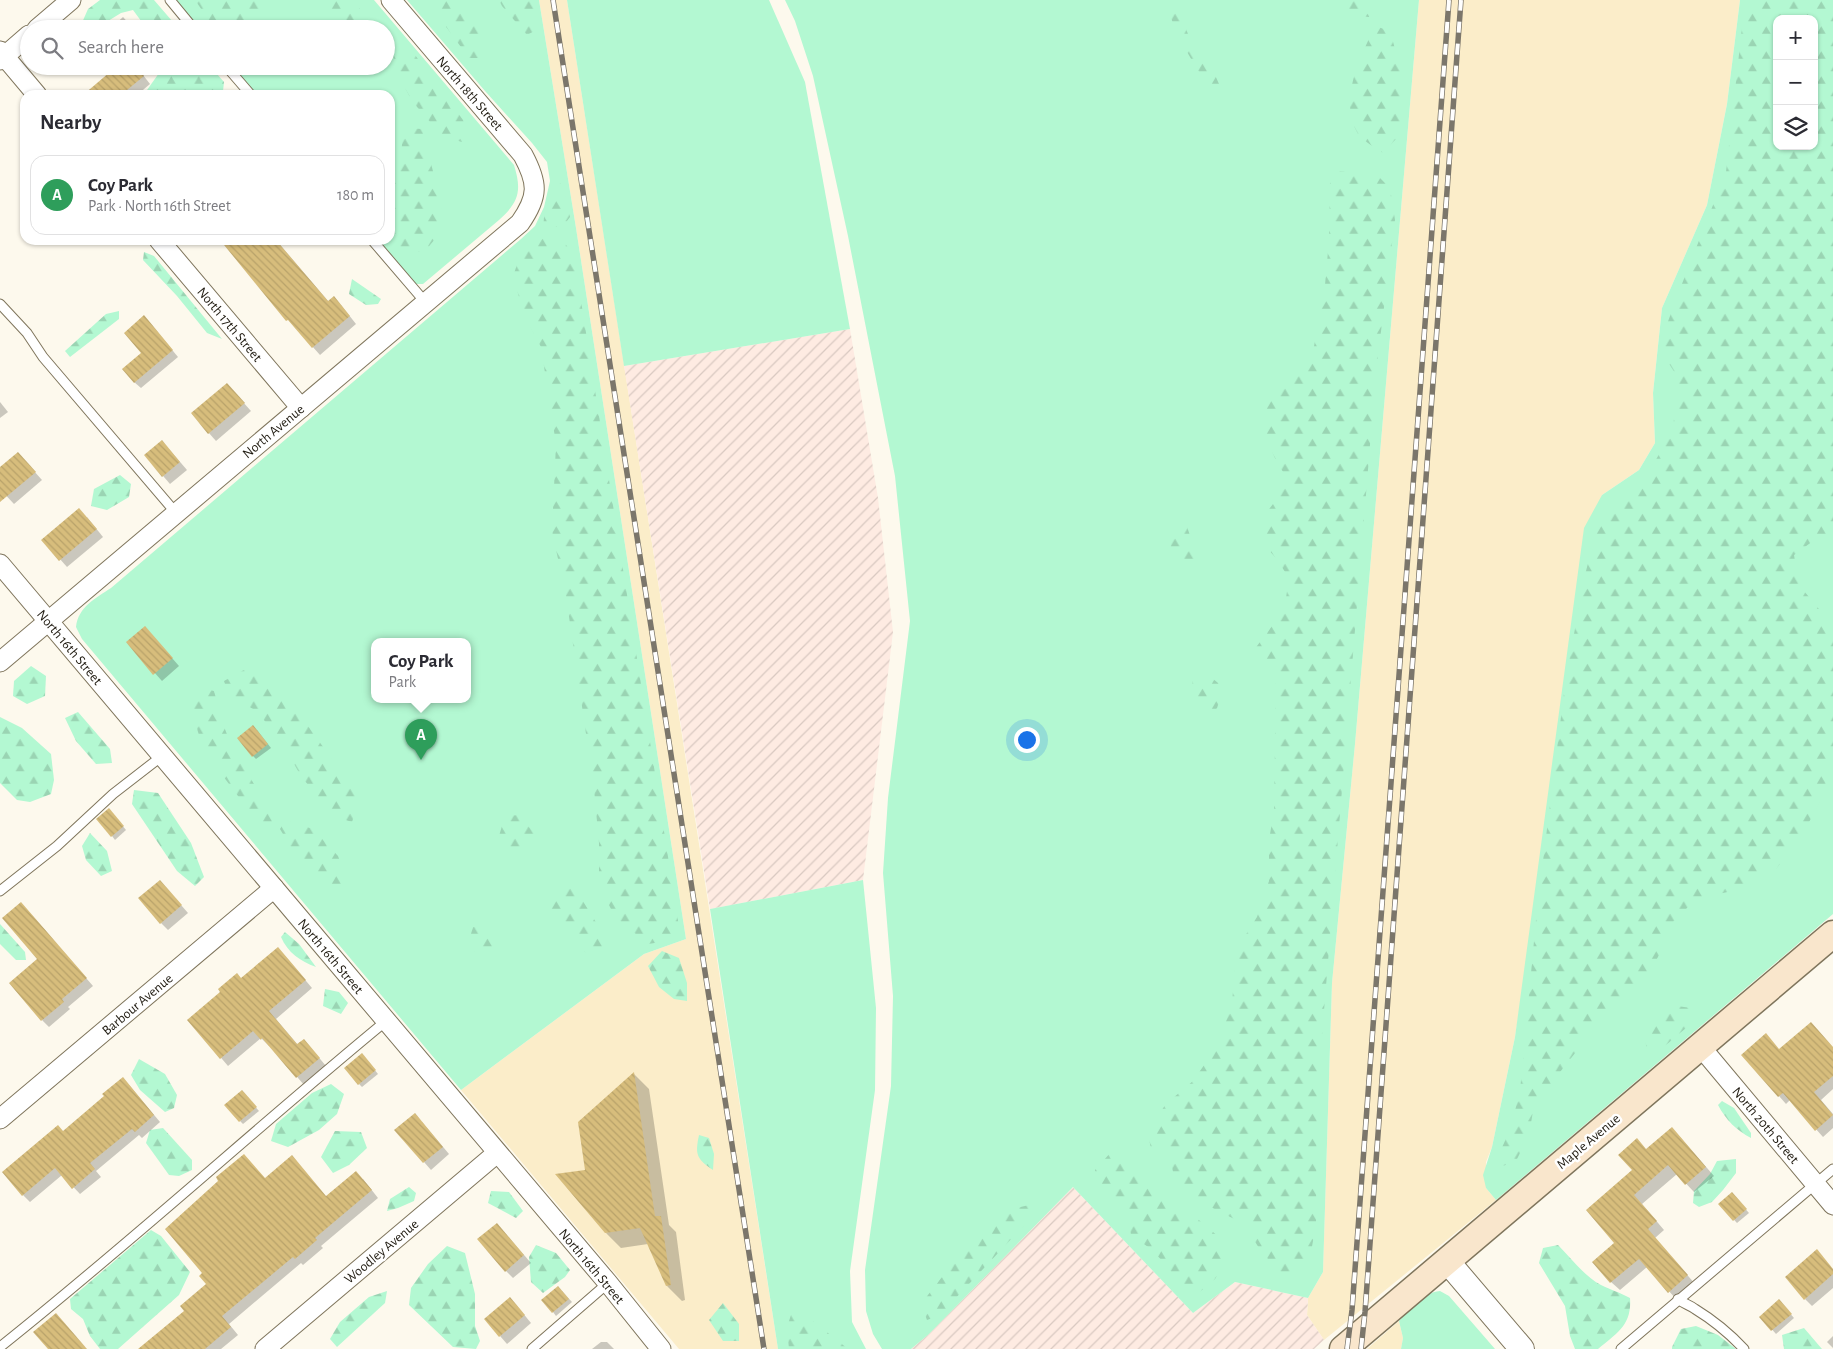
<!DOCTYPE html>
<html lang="en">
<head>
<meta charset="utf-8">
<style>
	:root { --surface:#fff; --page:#f2f2f3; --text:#2b2b33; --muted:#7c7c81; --line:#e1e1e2; --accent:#ad1949 }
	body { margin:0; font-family:"Alegreya Sans",sans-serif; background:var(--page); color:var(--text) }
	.controls { position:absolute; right:15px; top:15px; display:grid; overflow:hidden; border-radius:10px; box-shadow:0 1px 4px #0004 }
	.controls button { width:45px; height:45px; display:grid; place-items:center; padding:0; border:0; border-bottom:1px solid var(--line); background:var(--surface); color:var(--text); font:25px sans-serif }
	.you { position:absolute; left:1026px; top:739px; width:18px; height:18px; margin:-12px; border:4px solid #fff; border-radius:50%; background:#1a73e8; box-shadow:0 0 0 8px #1a73e833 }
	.badge { display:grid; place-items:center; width:32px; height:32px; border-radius:50%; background:var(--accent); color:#fff; font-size:16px; font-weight:700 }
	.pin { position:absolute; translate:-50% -41px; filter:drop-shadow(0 1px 2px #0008) }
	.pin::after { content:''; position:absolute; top:26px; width:18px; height:15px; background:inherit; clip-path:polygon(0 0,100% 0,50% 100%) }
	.popup { position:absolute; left:371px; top:638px; width:100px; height:65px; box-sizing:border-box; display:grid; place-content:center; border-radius:10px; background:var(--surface); filter:drop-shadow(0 1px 4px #0005); font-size:16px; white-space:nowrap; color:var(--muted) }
	.popup b { font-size:19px; color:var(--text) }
	.popup::after { content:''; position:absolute; left:50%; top:100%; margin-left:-10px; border:10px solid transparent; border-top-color:var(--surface) }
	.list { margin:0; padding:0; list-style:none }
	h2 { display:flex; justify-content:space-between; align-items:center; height:65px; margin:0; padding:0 20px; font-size:21px }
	h2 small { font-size:16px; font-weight:400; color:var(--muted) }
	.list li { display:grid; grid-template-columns:32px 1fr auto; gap:15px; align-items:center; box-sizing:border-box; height:80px; margin:0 10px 10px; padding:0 10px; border:1px solid var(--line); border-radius:15px }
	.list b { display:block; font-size:19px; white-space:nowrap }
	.list p { margin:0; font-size:16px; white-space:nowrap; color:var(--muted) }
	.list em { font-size:16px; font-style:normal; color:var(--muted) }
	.icon { flex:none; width:28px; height:28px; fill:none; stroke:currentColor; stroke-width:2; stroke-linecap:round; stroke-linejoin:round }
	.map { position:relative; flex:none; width:1833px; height:1349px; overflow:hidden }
	.search { position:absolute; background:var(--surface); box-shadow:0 1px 4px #0004; left:20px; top:20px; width:375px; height:55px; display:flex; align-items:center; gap:12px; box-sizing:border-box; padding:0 18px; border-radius:28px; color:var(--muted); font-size:19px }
	.panel { position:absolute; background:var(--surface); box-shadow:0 1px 4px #0004; left:20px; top:90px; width:375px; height:155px; border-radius:15px }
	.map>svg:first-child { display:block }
</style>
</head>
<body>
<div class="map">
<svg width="1833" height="1349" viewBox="0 0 1833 1349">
	<defs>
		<pattern id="industrial-furrows" width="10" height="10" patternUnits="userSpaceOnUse" patternTransform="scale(1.25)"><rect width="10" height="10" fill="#feebe2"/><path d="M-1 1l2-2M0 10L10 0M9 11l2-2" fill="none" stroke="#d9c9c1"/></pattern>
		<pattern id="forest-firs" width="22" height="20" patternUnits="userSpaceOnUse" patternTransform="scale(1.25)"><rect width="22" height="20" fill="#b3f8d2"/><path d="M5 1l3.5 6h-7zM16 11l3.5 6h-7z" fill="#9ad4b3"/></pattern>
		<pattern id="building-back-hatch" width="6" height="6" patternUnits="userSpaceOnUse" patternTransform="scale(1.25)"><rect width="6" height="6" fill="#d7bd7c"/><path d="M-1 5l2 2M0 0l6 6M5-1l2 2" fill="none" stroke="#b8a26a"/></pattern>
	</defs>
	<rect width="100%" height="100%" fill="#fdf9ed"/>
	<!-- built -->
	<g fill="#fbedc9">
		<path d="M539,0H567L778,1349H679L461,1090L644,954L686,939L576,228Z"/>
		<path d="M1419,0H1740L1727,104L1707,205L1662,308L1653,393L1655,443L1639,470L1602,495L1515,1037L1492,1147L1486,1162V1188L1496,1200L1324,1340L1307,1315L1308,1298L1323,1272L1332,983L1355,744Z"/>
		<path d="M1399,1321L1403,1338L1401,1349H1367Z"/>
	</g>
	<!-- industrial -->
	<g fill="url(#industrial-furrows)">
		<path d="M850,329L878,498L893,632L863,880L710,909L624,366Z"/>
		<path d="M1073,1187L1193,1313L1235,1282L1308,1298L1307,1315L1324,1340L1314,1349H911L929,1334Z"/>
	</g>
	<!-- green -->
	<g fill="#b3f8d2" fill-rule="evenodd">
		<path d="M176,0H374L514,165C522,191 519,202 499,220L423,284H416L411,281L375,240H390V95H255L231,66H386V29H200Z"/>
		<path d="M407,0H539L576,228L686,939L644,954L461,1090L82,639L76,627C78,607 96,598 111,588L521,239L535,226L544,207L550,181L547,162L532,143L485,91ZM375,641H467V699H375Z"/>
		<path d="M567,0H769L805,82L850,329L624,366Z"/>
		<path d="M785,0H1419L1355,744L1332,983L1323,1272L1308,1298L1235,1282L1193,1313L1073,1187L929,1334L911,1349H882L873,1334L866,1311L865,1270L891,1086L893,996L883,873L888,798L910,621L895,476L848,236L813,76L795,21Z"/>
		<path d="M1740,0H1833V914L1496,1200L1486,1188L1483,1175L1492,1147L1515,1037L1584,528L1602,495L1639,470L1655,443L1653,393L1662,308L1707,205L1727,104ZM1777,19H1814V146H1777Z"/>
		<path d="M863,880L876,1008L875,1090L850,1271L852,1322L866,1349H778L710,909Z"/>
		<path d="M1440,1291L1449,1296L1495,1349H1401L1403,1338L1399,1321C1411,1308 1422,1293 1440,1291Z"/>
	</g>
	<!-- forest -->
	<g fill="url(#forest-firs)" fill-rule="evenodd">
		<path d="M100,0H154L179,29H147L133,10L121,13L95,29L81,25L88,9Z"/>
		<path d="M195,0H263L259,29H215Z"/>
		<path d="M321,0H353L369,21L372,29H353Z"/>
		<path d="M439,0H446L478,29L483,58H469L447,28L431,10Z"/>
		<path d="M499,0H536L538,29L527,35L502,6Z"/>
		<path d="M1165,0H1175L1191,42L1211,66L1219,84L1212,89C1195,70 1171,25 1165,0Z"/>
		<path d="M1339,0H1378L1377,4L1369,17L1352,15Z"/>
		<path d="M1745,0H1833V531L1817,538L1794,555L1799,585L1833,626V756L1822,798L1801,837L1776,869L1746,888L1709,896L1690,905L1668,927L1660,953L1641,989L1617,1007L1598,1024L1534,1105L1529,1135L1516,1161L1495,1169L1499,1154L1510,1130L1520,1091L1537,909L1566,677L1585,575L1598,524L1616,503L1635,490L1654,463L1672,432L1676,406L1675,373L1664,356L1666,327L1678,294L1726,172ZM1777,19H1814V146H1777Z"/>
		<path d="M1375,26L1390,31L1402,74L1400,122L1396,139L1383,153C1376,148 1363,141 1358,134C1338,100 1360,58 1375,26Z"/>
		<path d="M392,48L415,55L463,120L468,133L462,142L442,136L412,101L396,71Z"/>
		<path d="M164,66H210L224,82L223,91L200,95H141L147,90Z"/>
		<path d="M404,128L422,129L435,179L443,215L435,239L425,251L404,253L388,240H390V188L392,186L401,153Z"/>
		<path d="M1340,171L1376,174L1390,188L1395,220L1376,371L1317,1097L1316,1225L1310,1257L1300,1274H1280L1259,1248L1244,1224L1197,1200L1176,1184L1170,1159L1164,1148H1151L1147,1131L1166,1104L1193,1081L1216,1048L1232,1005L1234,975L1240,944L1257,917L1269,881V840L1274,811L1276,675L1254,650L1272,626L1286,598L1289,578L1276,558L1256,536L1267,512L1290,481L1278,465L1263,431L1268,398L1311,363L1325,285L1329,240L1330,182Z"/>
		<path d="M562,183L570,217L563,226L544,228C542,214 549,201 552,187Z"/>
		<path d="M549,235L561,237L572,254L579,288L679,927C672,940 662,942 648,944L615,917L599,885V843L594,789L566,596L552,531L556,444L541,347L524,315L513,276L518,262L532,245Z"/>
		<path d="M144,252L154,256L222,339L207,333L177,296L143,260Z"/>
		<path d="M352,279L381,299L378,304L366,305L349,294Z"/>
		<path d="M119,311V319L70,357L65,351L106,314Z"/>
		<path d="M120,475L131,484L129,497L107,510L91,506L94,489Z"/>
		<path d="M1174,523L1186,524L1193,544L1196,563L1184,571C1169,554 1168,545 1174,523Z"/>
		<path d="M31,666L46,676L45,696L27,704L13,696L14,681Z"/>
		<path d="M251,666L282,690L360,798L352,822L333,816L301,776L278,736L255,710L229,696L224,681Z"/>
		<path d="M1206,673L1218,683L1222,694L1217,708L1208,719L1194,700L1192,679Z"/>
		<path d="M201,688L214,691L223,724L233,750L272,813L273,828L256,820L223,776L201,742L193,715L192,700Z"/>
		<path d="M78,712L110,749L112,763L96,764L76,741L65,718Z"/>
		<path d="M0,717L22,728L51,754L54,780L51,794L30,802L17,800L0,783Z"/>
		<path d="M134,790L158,793L191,843L204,877L195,886L177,871L132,804Z"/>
		<path d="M519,815L534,833L529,849H510L499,836L505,816Z"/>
		<path d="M285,820L313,829L338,856L346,878L339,894L321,886L290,846L280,829Z"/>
		<path d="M90,833L107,851L112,871L101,876L86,860L82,846Z"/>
		<path d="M565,880L581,898L602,932L607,957L596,961L575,944L545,904Z"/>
		<path d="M0,924L25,952L26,960H16L0,944Z"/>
		<path d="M489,926L498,940L497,951L479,956L468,944L473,927Z"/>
		<path d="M285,932L299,944L316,967C300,961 288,953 281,937Z"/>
		<path d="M662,951L679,958L687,983V1001L674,999L659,987L648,966Z"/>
		<path d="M325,989L339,992L348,1003L341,1014L323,1006Z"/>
		<path d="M1677,1006L1691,1008L1693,1022L1666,1045L1647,1051L1644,1032Z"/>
		<path d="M139,1059L165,1074L177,1095L174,1108L165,1112L140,1090L131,1075Z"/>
		<path d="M331,1084L344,1094L337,1114L319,1130L288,1147L271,1141L276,1124L312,1093Z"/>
		<path d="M1722,1101L1734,1108L1751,1133V1138C1736,1130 1726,1120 1718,1105Z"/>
		<path d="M163,1128L192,1160V1170L179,1176L169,1175L146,1143L150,1130Z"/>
		<path d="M335,1131L361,1132L367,1148L349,1165L333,1173L321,1157Z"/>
		<path d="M699,1135L709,1138L714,1154L713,1170C696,1159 695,1154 699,1135Z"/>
		<path d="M1112,1151L1136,1164L1158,1194L1180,1215H1193L1220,1238L1227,1260L1215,1279L1196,1295L1180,1290L1169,1268L1151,1249L1131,1235L1128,1217V1206L1099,1187L1095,1170Z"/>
		<path d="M1736,1159V1173L1723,1190L1712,1202L1699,1207L1693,1203L1694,1191L1710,1174L1717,1161Z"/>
		<path d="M409,1187L416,1193L414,1201L398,1208L387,1211L390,1199Z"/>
		<path d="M491,1191L509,1192L523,1211L516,1218L488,1203Z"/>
		<path d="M1029,1205L1031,1218L953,1301L943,1314L927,1320L921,1304C944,1274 975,1234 1006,1212C1012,1208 1022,1207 1029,1205Z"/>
		<path d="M151,1230L161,1236L190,1272L179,1295L118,1349H100L90,1336L83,1319L71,1309L70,1299Z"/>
		<path d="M536,1245L556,1253L570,1270L565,1277L543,1293L531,1282L529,1257Z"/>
		<path d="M1558,1245C1571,1258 1584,1276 1601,1285C1611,1290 1619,1292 1630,1298C1632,1325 1617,1333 1598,1349H1575L1570,1336L1565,1306L1539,1263L1543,1248Z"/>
		<path d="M447,1246L465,1253L475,1294V1326L480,1341L476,1349L453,1347L409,1305L411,1288L428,1264Z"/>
		<path d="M387,1291L385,1303L337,1347L330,1339L340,1322L369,1297Z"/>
		<path d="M723,1303L739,1324V1341H723L709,1320Z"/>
		<path d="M792,1312L813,1321L848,1349H789L787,1327Z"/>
		<path d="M1696,1326L1718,1335L1736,1349H1672V1347L1681,1329Z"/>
		<path d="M1804,1328L1822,1349H1784L1782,1335Z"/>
	</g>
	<!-- shadow -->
	<g fill="#0003">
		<path d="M123,17L134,29H110Z"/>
		<path d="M136,66L150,84L137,95H94Z"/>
		<path d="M222,240H276L329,302L341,305L356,324L320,355L261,289Z"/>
		<path d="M150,323L178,357L141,388L134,382Z"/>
		<path d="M234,392L251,411L216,441L192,414Z"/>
		<path d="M0,402L8,412L0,418Z"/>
		<path d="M169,449L187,470L170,484L145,455Z"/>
		<path d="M25,461L42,480L14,504L0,489V469Z"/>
		<path d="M87,517L103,537L67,567L43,540Z"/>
		<path d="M152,635L179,666L162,681L128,643Z"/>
		<path d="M257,730L271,748L256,759L253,756Z"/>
		<path d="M112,813L126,830L115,840L112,836Z"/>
		<path d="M167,889L188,913L168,930L161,923Z"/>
		<path d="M28,911L93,986L68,1007L70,1009L49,1027L42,1020L39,959Z"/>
		<path d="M285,956L312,988L276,1019L298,1045L311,1048L326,1066L304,1085L270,1045L269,1046L261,1038L228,1066L189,1020L242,979Z"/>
		<path d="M1833,1047V1089L1821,1100L1833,1114V1128L1823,1137L1790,1100L1786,1104L1779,1096L1780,1050Z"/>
		<path d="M365,1058L378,1074L362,1087L359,1084Z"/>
		<path d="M634,1074L649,1089L669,1225L676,1232L685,1300L682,1301L667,1286L648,1244L621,1248L606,1233L586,1171L579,1122Z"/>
		<path d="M129,1085L160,1122L142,1138L139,1135L96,1171L101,1177L80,1194L62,1175L30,1202L23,1195L63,1132Z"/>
		<path d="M245,1095L259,1111L243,1124L240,1121Z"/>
		<path d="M422,1122L449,1154L431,1170L396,1130Z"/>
		<path d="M1680,1137L1714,1176L1694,1192L1677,1174L1642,1204L1664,1230L1655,1238L1696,1285L1677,1300L1647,1267L1620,1290L1611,1282L1616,1243L1634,1170L1647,1150Z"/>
		<path d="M265,1179L327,1197L363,1179L378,1198L321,1246L323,1248L303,1265L301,1263L229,1324L238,1335L221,1349H140L186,1311L208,1284Z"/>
		<path d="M1735,1197L1749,1213L1737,1223L1719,1204Z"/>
		<path d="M504,1232L531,1263L513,1278L506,1271Z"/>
		<path d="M1833,1269V1288L1812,1306L1805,1299Z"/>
		<path d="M562,1291L572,1302L556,1316L553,1312Z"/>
		<path d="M1782,1304L1794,1318L1776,1334L1761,1317Z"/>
		<path d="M517,1306L531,1323L507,1344L500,1336Z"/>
		<path d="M1833,1336V1348L1827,1342Z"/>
		<path d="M601,1342H607L614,1349H592Z"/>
	</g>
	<!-- building -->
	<g fill="url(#building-back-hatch)">
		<path d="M117,66H136L144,76L121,95H83Z"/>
		<path d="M220,240H276L328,301L334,296L350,316L312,348L288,320L286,321Z"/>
		<path d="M144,315L173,350L134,383L122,369L141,353L124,333Z"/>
		<path d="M227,383L245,403L208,434L191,413Z"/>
		<path d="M162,440L180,462L162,477L144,455Z"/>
		<path d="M18,452L36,472L0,502V467Z"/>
		<path d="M79,508L97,529L59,561L41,540Z"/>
		<path d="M145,626L173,658L153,675L126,642Z"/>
		<path d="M253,725L268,744L252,757L237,738Z"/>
		<path d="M109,808L124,826L111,837L96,819Z"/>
		<path d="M160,880L182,905L160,924L138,898Z"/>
		<path d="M21,902L87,978L62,999L64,1002L41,1021L9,983L37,959L2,918Z"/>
		<path d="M278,947L306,980L269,1011L297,1044L304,1039L320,1058L296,1078L262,1038L261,1040L253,1031L220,1059L187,1020L220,992L218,989L237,973L241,978Z"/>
		<path d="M1811,1022L1833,1047V1076L1814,1092L1833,1115L1815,1131L1783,1093L1778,1097L1741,1055L1766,1033L1779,1049Z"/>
		<path d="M362,1053L376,1070L358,1085L344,1068Z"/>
		<path d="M634,1072L655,1216H661L671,1285L666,1286L640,1228L605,1233L555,1174L585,1170L578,1122Z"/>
		<path d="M123,1077L154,1115L135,1132L132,1129L90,1163L95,1169L72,1189L55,1168L22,1196L2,1172L58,1125L63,1131L104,1096L102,1094Z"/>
		<path d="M242,1090L257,1107L239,1122L224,1105Z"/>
		<path d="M415,1113L443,1147L423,1163L394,1130Z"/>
		<path d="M1672,1127L1706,1167L1685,1185L1668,1165L1634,1195L1657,1221L1648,1229L1688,1275L1668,1293L1639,1259L1610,1283L1592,1262L1614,1243L1586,1210L1632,1170L1618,1155L1637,1138L1646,1149Z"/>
		<path d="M244,1154L265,1178L292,1155L326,1196L356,1171L372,1190L315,1238L317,1240L295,1259L293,1257L222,1316L231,1327L205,1349H138L184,1311L180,1306L206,1284L199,1276L202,1273L165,1229L218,1181L216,1177Z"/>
		<path d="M1732,1192L1747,1209L1733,1221L1718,1204Z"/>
		<path d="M497,1223L524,1255L505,1272L477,1239Z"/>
		<path d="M1817,1249L1833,1269V1274L1804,1300L1785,1277Z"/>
		<path d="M558,1286L569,1299L552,1313L541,1300Z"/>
		<path d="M510,1297L525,1315L499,1337L484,1319Z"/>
		<path d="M1779,1299L1792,1314L1771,1331L1759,1317Z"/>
		<path d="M56,1313L87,1349H48L33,1332Z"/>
	</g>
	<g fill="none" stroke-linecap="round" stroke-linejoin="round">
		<defs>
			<g id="service">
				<path d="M170,0L194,29"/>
				<path d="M226,66L251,95"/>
				<path d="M372,240L426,303"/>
				<path d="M0,304L27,333L43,357L176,513"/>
				<path d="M0,891L57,846L113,794L162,756"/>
				<path d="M1678,1299C1684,1304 1690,1305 1695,1309C1713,1320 1730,1334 1744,1349"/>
				<path d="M0,1347C132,1242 256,1128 386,1021"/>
				<path d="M532,1349L608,1283"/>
				<path d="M1621,1349L1833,1169"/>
			</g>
			<g id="minor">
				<path d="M37,29L71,0"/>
				<path d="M0,51L37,95"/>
				<path d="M0,60L29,35"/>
				<path d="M159,240L301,408"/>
				<path d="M0,564L608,1283L661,1349"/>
				<path d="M0,662L520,223C539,196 538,183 523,155L391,0"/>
				<path d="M1700,1046L1833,1205"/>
				<path d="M0,1119L274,888"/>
				<path d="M265,1349L497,1153"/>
			</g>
			<path id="tertiary" d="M1447,1261L1522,1349"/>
			<path id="secondary" d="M1343,1349L1833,934"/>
		</defs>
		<!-- service casing -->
		<use href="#service" stroke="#7f755c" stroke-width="11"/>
		<!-- minor casing -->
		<use href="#minor" stroke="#7f755c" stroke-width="21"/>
		<!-- tertiary casing -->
		<use href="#tertiary" stroke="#7f755c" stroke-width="26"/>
		<!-- secondary casing -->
		<use href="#secondary" stroke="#7f755c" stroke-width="29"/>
		<!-- service -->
		<use href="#service" stroke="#fff" stroke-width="9"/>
		<!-- minor -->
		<use href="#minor" stroke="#fff" stroke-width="19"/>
		<!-- tertiary -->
		<use href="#tertiary" stroke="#fff" stroke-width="24"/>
		<!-- secondary -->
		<use href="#secondary" stroke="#f9e6cc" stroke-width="26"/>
		<defs>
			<g id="rail">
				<path d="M553,0L764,1349"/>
				<path d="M1347,1349L1352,1310L1449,0"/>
				<path d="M1361,1349L1365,1312L1461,0"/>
			</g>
		</defs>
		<!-- rail casing -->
		<use href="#rail" stroke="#7b766b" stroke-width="5.5"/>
		<!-- rail -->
		<use href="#rail" stroke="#fff" stroke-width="4" stroke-dasharray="11" stroke-linecap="butt"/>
	</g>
	<g text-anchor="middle" stroke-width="5" stroke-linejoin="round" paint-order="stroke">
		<!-- street labels -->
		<g font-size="14" fill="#1f1a10" stroke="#fff">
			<text transform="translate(470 93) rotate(49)" y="5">North 18th Street</text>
			<text transform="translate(230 324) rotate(50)" y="5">North 17th Street</text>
			<text transform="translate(273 431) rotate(-40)" y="5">North Avenue</text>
			<text transform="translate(70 647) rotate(50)" y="5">North 16th Street</text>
			<text transform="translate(331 956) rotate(50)" y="5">North 16th Street</text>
			<text transform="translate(137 1004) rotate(-40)" y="5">Barbour Avenue</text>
			<text transform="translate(1766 1125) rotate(50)" y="5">North 20th Street</text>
			<text transform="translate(1588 1141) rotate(-40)" y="5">Maple Avenue</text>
			<text transform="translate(381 1251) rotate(-40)" y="5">Woodley Avenue</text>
			<text transform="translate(592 1266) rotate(50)" y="5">North 16th Street</text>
		</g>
	</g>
</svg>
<div class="controls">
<button>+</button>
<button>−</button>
<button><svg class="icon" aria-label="layers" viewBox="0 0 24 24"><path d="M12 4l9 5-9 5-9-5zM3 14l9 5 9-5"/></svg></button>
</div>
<div class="you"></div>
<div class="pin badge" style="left:421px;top:760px;background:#2e9e5b">A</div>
<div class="popup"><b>Coy Park</b>Park</div>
<div class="search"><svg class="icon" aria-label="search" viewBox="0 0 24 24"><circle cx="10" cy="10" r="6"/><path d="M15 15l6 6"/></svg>Search here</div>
<section class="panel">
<h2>Nearby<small></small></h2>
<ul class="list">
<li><span class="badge" style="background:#2e9e5b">A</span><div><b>Coy Park</b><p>Park · North 16th Street</p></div><em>180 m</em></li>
</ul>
</section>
</div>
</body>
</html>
